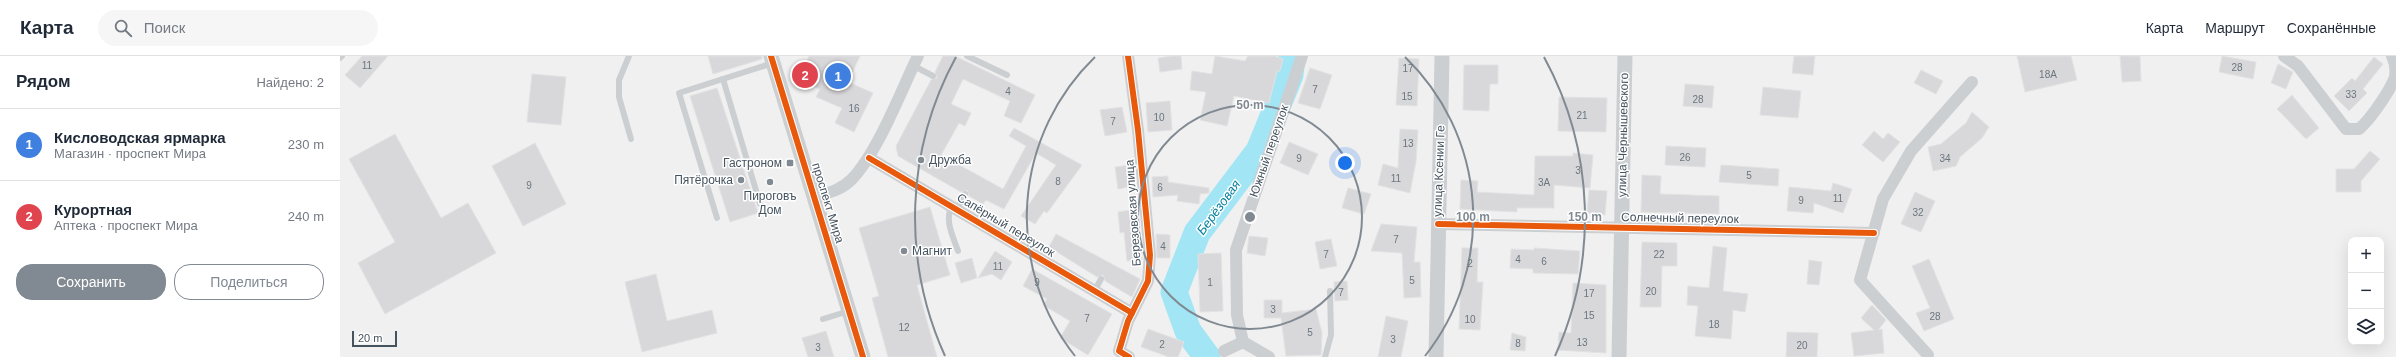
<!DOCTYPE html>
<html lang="ru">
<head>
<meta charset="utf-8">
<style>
	:root { --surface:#fff; --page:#f6f6f7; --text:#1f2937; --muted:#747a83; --line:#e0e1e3; --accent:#818a92 }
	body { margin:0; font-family:Helvetica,sans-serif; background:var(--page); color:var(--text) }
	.controls { position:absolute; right:12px; bottom:12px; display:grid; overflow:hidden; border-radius:8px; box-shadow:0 4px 16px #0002 }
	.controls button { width:36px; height:36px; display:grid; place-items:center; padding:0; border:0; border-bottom:1px solid var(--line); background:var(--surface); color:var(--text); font:20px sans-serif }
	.scale { position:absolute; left:12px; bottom:10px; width:45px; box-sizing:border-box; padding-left:4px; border:2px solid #45535f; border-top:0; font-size:11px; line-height:14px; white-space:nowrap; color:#45535f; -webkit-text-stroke:3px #fff; paint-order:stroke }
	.you { position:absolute; left:1005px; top:107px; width:14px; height:14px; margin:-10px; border:3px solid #fff; border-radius:50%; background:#1a73e8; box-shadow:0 0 0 6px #1a73e833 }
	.badge { display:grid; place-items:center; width:26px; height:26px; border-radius:50%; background:var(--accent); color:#fff; font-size:13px; font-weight:700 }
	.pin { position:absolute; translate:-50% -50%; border:2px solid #fff; box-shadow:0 1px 4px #0006 }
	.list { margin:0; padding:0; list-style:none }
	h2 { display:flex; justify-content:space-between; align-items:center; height:52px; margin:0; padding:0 16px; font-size:17px }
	h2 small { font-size:13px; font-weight:400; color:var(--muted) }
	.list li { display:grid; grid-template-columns:26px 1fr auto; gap:12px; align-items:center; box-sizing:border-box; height:72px; padding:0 16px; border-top:1px solid var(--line) }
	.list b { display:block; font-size:15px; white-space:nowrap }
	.list p { margin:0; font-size:13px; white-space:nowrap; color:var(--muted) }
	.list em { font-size:13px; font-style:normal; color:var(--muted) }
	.actions { display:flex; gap:8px; padding:12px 16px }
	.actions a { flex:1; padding:9px 0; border:1px solid var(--accent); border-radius:16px; text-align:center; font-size:14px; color:var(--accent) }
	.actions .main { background:var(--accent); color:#fff }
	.icon { flex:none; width:22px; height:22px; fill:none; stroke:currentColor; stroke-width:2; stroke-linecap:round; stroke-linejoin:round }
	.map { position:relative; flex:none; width:2056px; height:301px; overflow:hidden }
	header { display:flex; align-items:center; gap:24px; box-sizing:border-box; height:56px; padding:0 20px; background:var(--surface); border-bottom:1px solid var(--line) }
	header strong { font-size:19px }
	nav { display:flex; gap:22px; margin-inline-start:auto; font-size:14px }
	.search { width:280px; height:36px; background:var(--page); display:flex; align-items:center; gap:10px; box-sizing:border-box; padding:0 14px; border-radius:22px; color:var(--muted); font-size:15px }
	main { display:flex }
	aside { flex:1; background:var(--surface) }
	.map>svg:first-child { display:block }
</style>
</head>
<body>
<header>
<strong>Карта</strong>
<div class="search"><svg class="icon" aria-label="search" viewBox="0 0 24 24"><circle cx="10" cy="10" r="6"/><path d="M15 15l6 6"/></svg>Поиск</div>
<nav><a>Карта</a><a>Маршрут</a><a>Сохранённые</a></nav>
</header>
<main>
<aside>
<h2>Рядом<small>Найдено: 2</small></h2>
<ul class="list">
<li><span class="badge" style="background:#3f7fe0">1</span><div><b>Кисловодская ярмарка</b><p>Магазин · проспект Мира</p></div><em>230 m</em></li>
<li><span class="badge" style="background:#e0444e">2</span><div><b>Курортная</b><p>Аптека · проспект Мира</p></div><em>240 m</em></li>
</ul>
<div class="actions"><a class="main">Сохранить</a><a>Поделиться</a></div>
</aside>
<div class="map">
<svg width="2056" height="301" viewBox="0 0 2056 301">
	<rect width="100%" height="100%" fill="#f1f0f0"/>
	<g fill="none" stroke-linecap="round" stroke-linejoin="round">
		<!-- river -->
		<path stroke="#a2e5f5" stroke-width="27" d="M867,301L848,275L834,236L857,177L919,95L950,19L952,0"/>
	</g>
	<!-- building -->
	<g fill="#d8d8db" stroke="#e2e2e3">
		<path d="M22,0H48L20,32L5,19Z"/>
		<path d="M368,0H422V3L373,18Z"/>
		<path d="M469,0H520L508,26L533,37L514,76L495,67L502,52L476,41L480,33L462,26L461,21Z"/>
		<path d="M603,0H615L695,39L681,67L664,60L670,45L623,23L611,48L631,57L625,70L619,67L601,99L663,133L686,90L669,80L674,72L742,109L707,157L704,155L695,168L681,160L716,109L696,97L664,153L646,144L643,148L629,140L627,134L621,136L558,100L556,90L591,24L597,22L595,16Z"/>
		<path d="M832,0H841L842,13L820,16L818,2Z"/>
		<path d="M875,0L905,5L908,0H935L943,3L940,15H937L929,47L894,40L887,70L860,64L866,36L850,34L852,15L872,18Z"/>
		<path d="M1454,0H1475L1473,19L1452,17Z"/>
		<path d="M1677,0H1731L1737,24L1685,36Z"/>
		<path d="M1780,0H1800L1801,25L1782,26Z"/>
		<path d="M1882,0L1916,6L1913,23L1879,16Z"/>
		<path d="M2034,1L2043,8L2023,33L2027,37L2009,55L1994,40L2012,22L2015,25Z"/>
		<path d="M1059,2L1079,3L1077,50L1056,49Z"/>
		<path d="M1938,8L1953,16L1946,33L1931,27Z"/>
		<path d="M1124,9H1158V28H1150L1149,55L1123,54Z"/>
		<path d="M970,12L992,19L980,53L958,47Z"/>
		<path d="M1581,14L1603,25L1596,38L1574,27Z"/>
		<path d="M192,18L226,21L221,69L187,66Z"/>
		<path d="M1345,28L1374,30L1372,52L1343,50Z"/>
		<path d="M1423,31L1461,35L1458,62L1420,59Z"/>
		<path d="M377,32L418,157L390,166L350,40Z"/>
		<path d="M1952,39L1979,72L1966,83L1937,53Z"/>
		<path d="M1219,41L1267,42L1266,76L1218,75Z"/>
		<path d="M830,45L832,74L808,76L806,47Z"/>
		<path d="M782,51L787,76L765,80L760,54Z"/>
		<path d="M1632,56L1649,71L1642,82L1620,101L1616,110L1593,115L1588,91L1601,88L1626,67Z"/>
		<path d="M1060,73L1078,74L1076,105L1070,137L1038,129L1043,108L1058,112Z"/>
		<path d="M1534,75L1543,83L1548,77L1560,86L1543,106L1522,89Z"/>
		<path d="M55,78L101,162L128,147L156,197L45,258L18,207L55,186L9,103Z"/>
		<path d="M949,86L978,98L968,119L940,107Z"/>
		<path d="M195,87L226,148L183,170L152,110Z"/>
		<path d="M1326,90L1366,92L1365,111L1325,109Z"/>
		<path d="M2030,95L2040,103L2021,125V136H1996V113H2014Z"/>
		<path d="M1233,97L1253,99L1250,132L1214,129V152H1177V156L1120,153L1121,124L1138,125L1137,136L1194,139L1195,100H1233Z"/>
		<path d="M791,109L794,130L778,133L775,111Z"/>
		<path d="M1381,109L1439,113L1438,130L1379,126Z"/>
		<path d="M1302,119L1321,120L1320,138L1379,140V158L1301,156Z"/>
		<path d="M828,120V126L869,132V137L860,138L859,148L837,145L838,139L813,141L812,121Z"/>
		<path d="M1493,127L1512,133L1503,157L1474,147L1473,157L1447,155L1449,131L1491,135Z"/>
		<path d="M1008,132L1031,138L1024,158L1002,152Z"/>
		<path d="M1249,134L1267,135L1265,159L1247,157Z"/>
		<path d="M1575,136L1595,145L1581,176L1561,168Z"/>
		<path d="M590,151L610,219L577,229L597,301H548L532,242L539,240L519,172Z"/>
		<path d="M797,153L802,204L787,205L784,176L780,177L778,156Z"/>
		<path d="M1041,168L1077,171L1074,206H1080L1081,241L1064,242L1062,197L1031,195Z"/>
		<path d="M716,178L800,223L792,241L765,225L763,219L757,221L709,191Z"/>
		<path d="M816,178L830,179V202H817Z"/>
		<path d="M909,180L928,182L925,200L907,197Z"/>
		<path d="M991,183L997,210L980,213L975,186Z"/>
		<path d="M1302,186L1337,187V210H1322L1321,251H1300Z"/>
		<path d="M1373,190L1387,192L1383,235L1408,238L1405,256L1393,254L1391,283L1355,280L1358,250L1347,249L1348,230L1369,232Z"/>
		<path d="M1122,192H1138L1137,226H1143L1140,274L1119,273Z"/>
		<path d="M1194,192L1240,195L1238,218L1193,217V213L1170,212L1171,193L1194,194Z"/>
		<path d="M655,195L672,206L661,224L652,218L638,222Z"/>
		<path d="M881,197L883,255L860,256L858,198Z"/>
		<path d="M632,202L637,222L621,227L615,207Z"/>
		<path d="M1589,203L1614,263L1584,275L1576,257L1590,252L1572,210Z"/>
		<path d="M1469,204L1482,206L1479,229L1467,228Z"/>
		<path d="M692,213L772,258L748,299L720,282L730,265L703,249L707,243L683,230Z"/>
		<path d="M316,218L327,265L372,254L377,277L302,296L285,226Z"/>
		<path d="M1007,225L1008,244L995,245L994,226Z"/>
		<path d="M1233,227L1266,229V297L1218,294L1219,276L1231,277Z"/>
		<path d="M924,244H942V257L976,253L982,277L981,299L946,300L941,262H924Z"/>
		<path d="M1532,249L1546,264L1538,274L1542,273L1544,297L1514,300L1511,277L1534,274L1521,262Z"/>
		<path d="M1046,260L1068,265L1061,301H1038Z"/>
		<path d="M808,273L844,286L838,301H829L801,291Z"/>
		<path d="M486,275L494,301H468L462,282Z"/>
		<path d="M1447,276L1478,277L1477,301H1446Z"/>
		<path d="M1172,277L1186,281L1185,295L1170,294Z"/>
	</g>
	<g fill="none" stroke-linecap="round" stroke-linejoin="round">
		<!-- service -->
		<g stroke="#cccfd1" stroke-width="6">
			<path d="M289,0L279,24V41L291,83"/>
			<path d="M627,0L667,19"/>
			<path d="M0,2L2,0"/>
			<path d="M574,10L593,20"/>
			<path d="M383,23L420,148"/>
			<path d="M612,150C604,164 613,180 618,195"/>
			<path d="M617,153L625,138"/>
			<path d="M377,162L339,37L433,7"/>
			<path d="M755,234L761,223"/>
			<path d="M483,263L509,255"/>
			<path d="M985,301L991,279L990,235"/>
		</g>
		<!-- minor -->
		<g stroke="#cccfd1" stroke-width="12">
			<path d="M788,0L798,74L810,199L808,225L788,265L779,295L789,301"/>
			<path d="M1944,0L1958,10L2006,73H2019C2030,64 2050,35 2055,21C2056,14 2055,6 2052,0"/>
			<path d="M529,102L792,257"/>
			<path d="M475,141C488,137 501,134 511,124C537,98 561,35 578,0"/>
			<path d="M1098,168L1534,177"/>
			<path d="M903,286L897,259L896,194L962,0"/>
			<path d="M884,295L903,286L929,301"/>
			<path d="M1588,299L1520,224L1543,143L1571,95L1632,26"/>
		</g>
		<!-- tertiary -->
		<g stroke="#cccfd1" stroke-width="15">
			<path d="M431,0L523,301"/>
			<path d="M1096,301L1102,0"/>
			<path d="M1279,301L1285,0"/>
		</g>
		<defs>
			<g id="cycleway">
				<path d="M431,0L523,301"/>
				<path d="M788,0L798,74L810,199L808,225L788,265L779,295L789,301"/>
				<path d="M529,102L792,257"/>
				<path d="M1098,168L1534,177"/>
			</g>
		</defs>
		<!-- cycleway casing -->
		<use href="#cycleway" stroke="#fff" stroke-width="8"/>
		<!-- cycleway -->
		<use href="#cycleway" stroke="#e8590c" stroke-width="6"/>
	</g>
	<!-- distance rings -->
	<g fill="none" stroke="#818a92" stroke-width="2">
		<circle cx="910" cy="161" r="112"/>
		<path d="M735 300A223 223 0 0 1 755 1M1065 1A223 223 0 0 1 1085 300"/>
		<path d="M605 300A335 335 0 0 1 616 1M1204 1A335 335 0 0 1 1215 300"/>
	</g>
	<!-- markers -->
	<g fill="#818a92" stroke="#fff" stroke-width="1.5">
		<circle cx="581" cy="104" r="4"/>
		<rect x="446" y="103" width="8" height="8" rx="2"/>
		<circle cx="401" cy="124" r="4"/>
		<circle cx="430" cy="126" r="4"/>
		<circle cx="564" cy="195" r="4"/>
	</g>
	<g text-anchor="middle" stroke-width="3" stroke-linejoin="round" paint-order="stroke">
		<!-- number labels -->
		<g font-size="10" fill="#6b767f">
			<text x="27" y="13">11</text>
			<text x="1897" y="15">28</text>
			<text x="1068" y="16">17</text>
			<text x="1708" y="22">18А</text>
			<text x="975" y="37">7</text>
			<text x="668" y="39">4</text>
			<text x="2011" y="42">33</text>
			<text x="1067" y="44">15</text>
			<text x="1358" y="47">28</text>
			<text x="514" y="56">16</text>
			<text x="1242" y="63">21</text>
			<text x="819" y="65">10</text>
			<text x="773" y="69">7</text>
			<text x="1068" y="91">13</text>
			<text x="1345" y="105">26</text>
			<text x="959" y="106">9</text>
			<text x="1605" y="106">34</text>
			<text x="1238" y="118">3</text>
			<text x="1409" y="123">5</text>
			<text x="1056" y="126">11</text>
			<text x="718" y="129">8</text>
			<text x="1204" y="130">3А</text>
			<text x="189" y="133">9</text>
			<text x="820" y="135">6</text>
			<text x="1498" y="146">11</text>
			<text x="1461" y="148">9</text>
			<text x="1578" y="160">32</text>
			<text x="1056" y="187">7</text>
			<text x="823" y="194">4</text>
			<text x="986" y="202">7</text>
			<text x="1319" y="202">22</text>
			<text x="1178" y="207">4</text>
			<text x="1204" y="209">6</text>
			<text x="1130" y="211">2</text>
			<text x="658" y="214">11</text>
			<text x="1072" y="228">5</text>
			<text x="697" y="230">9</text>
			<text x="870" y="230">1</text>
			<text x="1311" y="239">20</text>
			<text x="1001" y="240">7</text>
			<text x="1249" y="241">17</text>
			<text x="933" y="257">3</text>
			<text x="1249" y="263">15</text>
			<text x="1595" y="264">28</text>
			<text x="747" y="266">7</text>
			<text x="1130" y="267">10</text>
			<text x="1374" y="272">18</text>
			<text x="564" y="275">12</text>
			<text x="970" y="280">5</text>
			<text x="1053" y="287">3</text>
			<text x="1242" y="290">13</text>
			<text x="1178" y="291">8</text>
			<text x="822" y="292">2</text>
			<text x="1462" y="293">20</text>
			<text x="478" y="295">3</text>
		</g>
		<!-- street labels -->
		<g font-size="12" fill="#45535f" stroke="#fff">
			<text transform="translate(1283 79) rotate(-89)" y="4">улица Чернышевского</text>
			<text transform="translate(929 95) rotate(-71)" y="4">Южный переулок</text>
			<text transform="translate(1099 115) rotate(-88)" y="4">улица Ксении Ге</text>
			<text transform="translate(488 147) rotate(73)" y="4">проспект Мира</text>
			<text transform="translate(793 157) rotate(-94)" y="4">Березовская улица</text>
			<text transform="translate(1340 162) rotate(1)" y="4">Солнечный переулок</text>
			<text transform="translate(666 169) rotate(31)" y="4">Сапёрный переулок</text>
		</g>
		<!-- poi labels -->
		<g font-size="12" fill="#45535f" stroke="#fff" text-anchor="start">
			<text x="589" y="108">Дружба</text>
			<text x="442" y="111" text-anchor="end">Гастроном</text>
			<text x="393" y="128" text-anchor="end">Пятёрочка</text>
			<text x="430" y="144" text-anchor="middle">Пироговъ<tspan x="430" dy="14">Дом</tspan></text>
			<text x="572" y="199">Магнит</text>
		</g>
		<!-- water labels -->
		<g font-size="13" font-style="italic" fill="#03809e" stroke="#fff">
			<text transform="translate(878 151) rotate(-54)" y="5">Берёзовая</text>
		</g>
	</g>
	<circle cx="910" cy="161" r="6" fill="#818a92" stroke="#fff" stroke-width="2"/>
	<g font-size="12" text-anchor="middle" font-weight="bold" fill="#818a92" stroke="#fff" stroke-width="3" stroke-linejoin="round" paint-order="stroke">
		<text x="910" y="53">50 m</text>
		<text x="1133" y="165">100 m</text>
		<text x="1245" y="165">150 m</text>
	</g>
</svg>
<div class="controls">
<button>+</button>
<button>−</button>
<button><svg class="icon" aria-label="layers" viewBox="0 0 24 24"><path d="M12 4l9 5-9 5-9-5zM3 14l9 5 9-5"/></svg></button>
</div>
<div class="scale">20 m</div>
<div class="you"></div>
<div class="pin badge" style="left:498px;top:20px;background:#3f7fe0">1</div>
<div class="pin badge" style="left:465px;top:19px;background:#e0444e">2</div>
</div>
</main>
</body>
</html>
